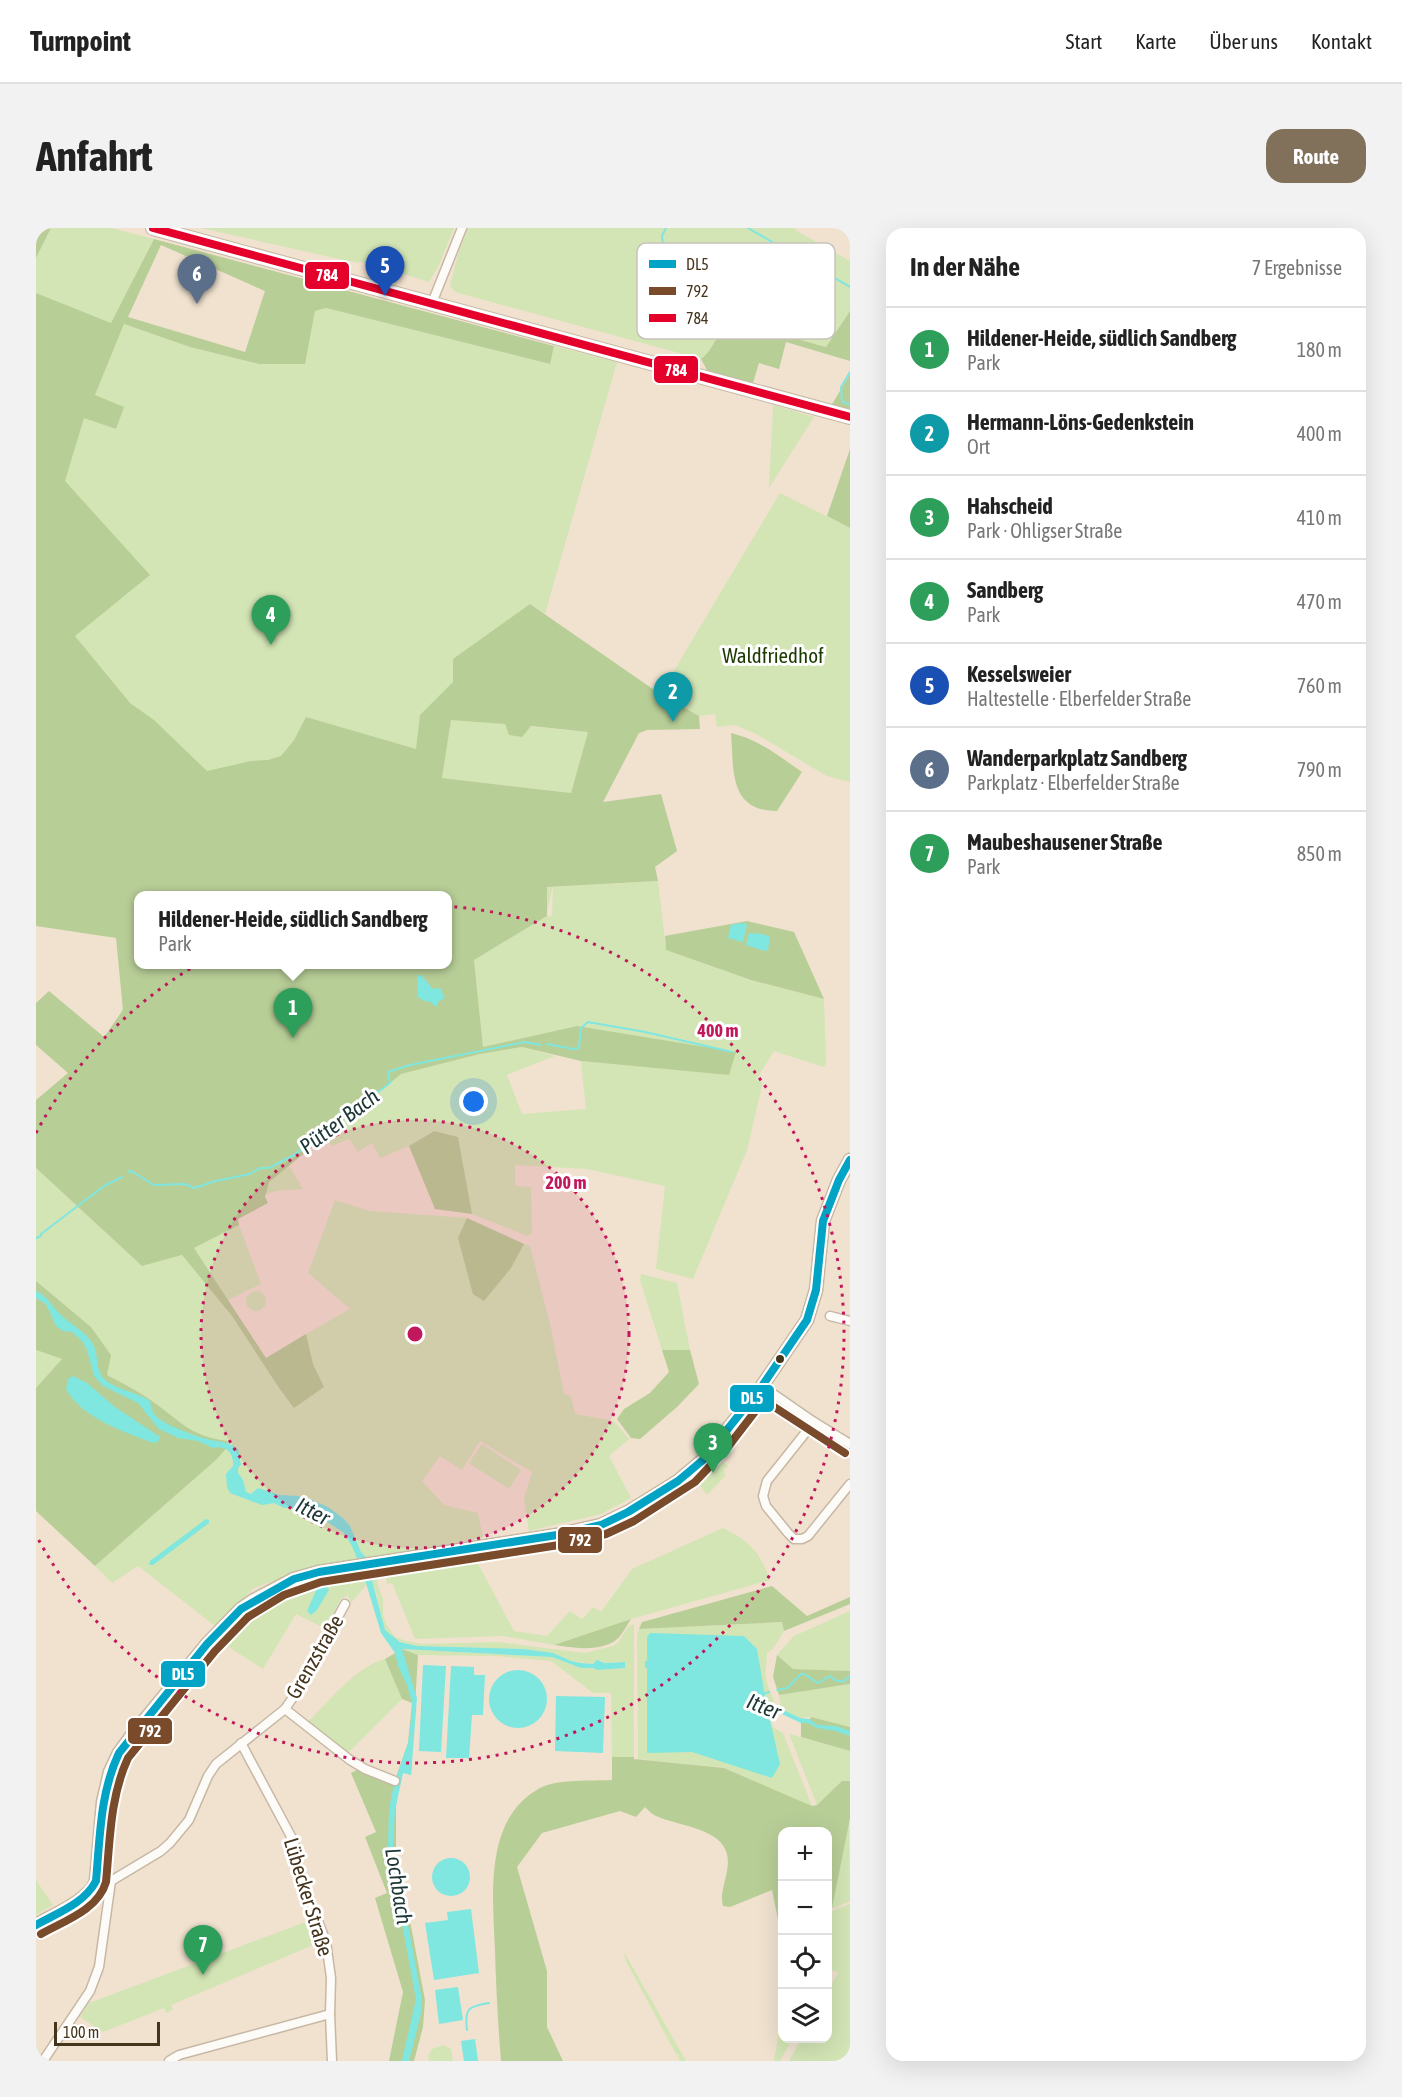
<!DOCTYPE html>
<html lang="de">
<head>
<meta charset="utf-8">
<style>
	:root { --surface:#fff; --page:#f2f2f2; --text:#222; --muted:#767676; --line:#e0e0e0; --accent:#81715b }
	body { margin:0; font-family:"Asap Condensed",sans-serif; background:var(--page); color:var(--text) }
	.controls { position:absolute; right:18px; bottom:18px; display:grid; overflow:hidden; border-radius:12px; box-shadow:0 6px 24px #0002 }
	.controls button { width:54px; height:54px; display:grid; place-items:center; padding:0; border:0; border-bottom:2px solid var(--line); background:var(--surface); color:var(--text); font:30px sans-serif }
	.scale { position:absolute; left:18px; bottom:15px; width:106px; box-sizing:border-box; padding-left:6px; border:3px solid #45341c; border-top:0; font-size:16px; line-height:21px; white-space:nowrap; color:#45341c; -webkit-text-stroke:4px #fff; paint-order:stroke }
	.you { position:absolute; left:438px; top:874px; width:21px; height:21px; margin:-15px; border:4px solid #fff; border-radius:50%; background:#1a73e8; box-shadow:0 0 0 9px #1a73e833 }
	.badge { display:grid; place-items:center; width:39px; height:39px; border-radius:50%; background:var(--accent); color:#fff; font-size:20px; font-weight:700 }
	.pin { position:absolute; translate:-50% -50px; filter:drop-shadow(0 2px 3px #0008) }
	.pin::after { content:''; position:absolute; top:32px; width:21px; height:18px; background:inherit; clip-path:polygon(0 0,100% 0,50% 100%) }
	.popup { position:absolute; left:98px; top:663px; width:318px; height:78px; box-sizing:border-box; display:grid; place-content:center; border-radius:12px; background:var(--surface); filter:drop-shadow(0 2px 4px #0005); font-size:20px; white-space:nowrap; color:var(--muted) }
	.popup b { font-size:22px; color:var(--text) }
	.popup::after { content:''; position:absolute; left:50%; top:100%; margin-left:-12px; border:12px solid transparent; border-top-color:var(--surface) }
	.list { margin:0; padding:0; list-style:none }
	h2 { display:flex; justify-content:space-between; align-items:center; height:78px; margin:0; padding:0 24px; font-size:26px }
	h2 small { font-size:20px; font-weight:400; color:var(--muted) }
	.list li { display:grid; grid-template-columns:39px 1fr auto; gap:18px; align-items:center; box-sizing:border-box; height:84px; padding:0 24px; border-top:2px solid var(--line) }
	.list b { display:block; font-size:22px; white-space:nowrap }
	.list p { margin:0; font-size:20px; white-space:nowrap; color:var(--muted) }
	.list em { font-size:20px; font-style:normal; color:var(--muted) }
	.icon { flex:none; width:33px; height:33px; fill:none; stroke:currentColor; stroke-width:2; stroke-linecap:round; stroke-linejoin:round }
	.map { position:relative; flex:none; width:814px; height:1833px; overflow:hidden; border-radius:18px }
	header { display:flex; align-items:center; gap:36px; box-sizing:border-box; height:84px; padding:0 30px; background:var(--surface); border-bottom:2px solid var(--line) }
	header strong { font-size:28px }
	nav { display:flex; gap:33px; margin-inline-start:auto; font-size:21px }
	.intro { display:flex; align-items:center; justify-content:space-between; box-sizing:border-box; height:144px; padding:0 36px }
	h1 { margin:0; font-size:42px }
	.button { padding:15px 27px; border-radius:18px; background:var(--accent); color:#fff; font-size:21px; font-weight:700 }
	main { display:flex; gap:36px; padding:0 36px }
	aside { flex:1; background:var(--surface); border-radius:18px; box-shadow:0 6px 24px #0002 }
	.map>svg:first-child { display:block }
</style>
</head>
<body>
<header>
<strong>Turnpoint</strong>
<nav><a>Start</a><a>Karte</a><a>Über uns</a><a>Kontakt</a></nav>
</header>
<div class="intro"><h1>Anfahrt</h1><a class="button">Route</a></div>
<main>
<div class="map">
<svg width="814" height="1833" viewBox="0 0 814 1833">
	<rect width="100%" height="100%" fill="#f0e2cf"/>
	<!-- green -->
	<g fill="#d3e5b5">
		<path d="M15,0H76L118,11L75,96L0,65V30Z"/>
		<path d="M165,0H418L403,37L393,54L336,36L312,33Z"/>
		<path d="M432,0H760L759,2L814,33V83L790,119L696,93C681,101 679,121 665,131L419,64L414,58L422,26Z"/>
		<path d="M290,80L513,136L518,118L581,134L509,386L494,376L412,493L401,553L519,649L510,688L437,729L351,837L357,852L365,846L444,826L486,819L519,828L471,847L486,886L550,881L545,833L693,846L541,798L447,820L438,732L511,688H516L517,659L622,653L630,722L715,752L788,771L790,835L788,839L738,823L720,852L727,854L711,922L657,1051L620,1041L629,958L551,941L479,937V958L495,959L496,1005L492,1008L436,986L422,909L397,903L373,918L344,930L336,915L322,924L313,911L296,918L289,908L327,876L248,930L267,961L240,963L209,973L79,799L103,736H412V668L169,608L0,366V307L48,189L79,201L59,167L88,96L154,119L223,136H268L279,83Z"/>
		<path d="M737,177L778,189L733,260Z"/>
		<path d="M744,265L814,300V554L791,548L720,506L699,497L681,499L679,486L663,488L624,466Z"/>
		<path d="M415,491L552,504L535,565L406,550Z"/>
		<path d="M0,940L106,1038L146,1027L196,1088L243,1160L259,1179L288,1159L277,1136L270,1106L314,1081L272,1045L299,972L334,983L431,990L423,1010L475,1040L488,1016L494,1018L515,1100L528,1166L535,1168L539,1186L578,1193L593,1211L573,1228L595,1270L565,1286L493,1303L488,1270L496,1244L444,1213L426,1242L404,1228L386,1253L408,1277L442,1285L447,1310L261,1345L218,1360L179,1398L102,1338L76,1355L59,1338L181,1231L190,1213C152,1207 146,1194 116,1173C102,1163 86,1155 71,1147L55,1099L0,1053Z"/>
		<path d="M203,997L225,1056L192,1072L158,1020Z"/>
		<path d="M605,1046L641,1055L654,1122H626L604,1052Z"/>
		<circle cx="220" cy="1073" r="10"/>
		<path d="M0,1122L26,1131L0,1160Z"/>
		<path d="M446,1216L485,1242L473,1261L433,1235Z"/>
		<path d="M680,1228L692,1238L688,1242L689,1248L671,1267L659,1251Z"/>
		<path d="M687,1300C714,1313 724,1324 734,1352L595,1391L518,1417L467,1408L379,1411L356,1355L351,1356L349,1344L351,1343L439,1330L478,1403L511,1408L534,1383L546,1391L557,1379L565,1384L596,1341Z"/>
		<path d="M341,1342V1355L347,1371V1387L350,1396L359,1409L370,1413L387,1416L462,1414L548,1425L577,1418L582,1415L592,1399L598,1396V1529H576L575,1465H557L515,1433L461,1428L382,1427L366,1421L516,1429L545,1440H557L561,1442L589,1440V1434L569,1435L566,1433H560L557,1436L535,1433L516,1425L488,1421L381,1418C345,1409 349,1404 342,1372C340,1362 336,1353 333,1344Z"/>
		<path d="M327,1345L331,1356L315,1375L312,1367L304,1372L290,1401L260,1386L227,1441L185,1414C196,1403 206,1391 219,1382C249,1358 290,1351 327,1345Z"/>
		<path d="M814,1383V1443L757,1441L741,1427L758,1408Z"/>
		<path d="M746,1394L748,1403L737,1421L731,1425C731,1433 729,1443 730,1450C734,1472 744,1469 734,1492L738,1500L747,1505L776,1578L688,1540L602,1531L601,1407L603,1401Z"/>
		<path d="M349,1431L366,1471L312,1525L271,1495C291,1475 322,1437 349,1431Z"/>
		<path d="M814,1456V1499L775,1489L764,1490L745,1482L743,1467Z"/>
		<path d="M753,1506L814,1523V1553H806L781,1577Z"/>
		<path d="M813,1590L814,1673L798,1680H795Z"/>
		<path d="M0,1652L17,1677L0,1687Z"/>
		<path d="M814,1676V1833H753L765,1811L792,1810V1764L802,1744L792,1741V1700L794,1684Z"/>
		<path d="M275,1692L277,1695L279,1694L287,1713L135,1777L137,1782L130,1785L128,1780L67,1804L44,1789L53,1775Z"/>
		<path d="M588,1724L650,1833H644L642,1829L643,1827L640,1826L590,1733Z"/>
		<path d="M746,1769V1810L756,1811L744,1833H738L746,1785Z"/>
		<path d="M407,1817L415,1821L417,1833H393L392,1828L396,1821Z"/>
	</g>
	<!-- forest -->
	<g fill="#b8ce97" fill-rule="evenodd">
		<path d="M0,0H15L0,30Z"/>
		<path d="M118,11L518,118L514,136L290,80L279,83L269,136H223L154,119L88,96L59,167L88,179L80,201L48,190L29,253L114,347L39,408L94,475L118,492L171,543L215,533L232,532L245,528L258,512L270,489L380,521L384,487L417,454V431L494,376L624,466L663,488L664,501L611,502L603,505L567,574L625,566L641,623L619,639L622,653L511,659V688L438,732L447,819L541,798L700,824L693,847L545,833L486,819L444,826L365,846L233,954L229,969L232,975L202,991L203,997L158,1020L230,1130L270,1106L277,1136L288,1159L258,1180L243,1160L196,1088L146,1027L106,1038L0,940V872L32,845L0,817V775L13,763L68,809L87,782L80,710L0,698V65L75,95ZM125,17L229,63L209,124L92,89ZM415,492L469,496L473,507L486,509L495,498L552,504L535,565L406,550ZM103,668H412V736H103Z"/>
		<path d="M814,83V133L750,114L743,141L723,135L717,155L672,144L665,131C679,121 681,101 696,93L790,119Z"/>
		<path d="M814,141V183L795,178L814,146Z"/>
		<path d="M814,221V300L791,288Z"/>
		<path d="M695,505C722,511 743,528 766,544L741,583C692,583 698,541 695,505Z"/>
		<path d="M711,693L758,704L788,771L715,752L630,722L629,708Z"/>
		<path d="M398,903L422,909L436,986L399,981L373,918Z"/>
		<path d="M431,990L488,1016L475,1040L448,1073L437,1066L422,1010Z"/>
		<path d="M0,1053L55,1099L75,1127L71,1147C86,1155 102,1163 116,1173C146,1194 152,1207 191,1213L193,1217L181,1231L59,1338L0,1283V1160L26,1131L0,1122Z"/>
		<path d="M626,1122H654L663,1156L641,1179L604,1211L595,1210L581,1191L588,1181L614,1165L633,1144Z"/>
		<path d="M736,1358L771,1388L814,1369V1376L748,1403L746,1394L603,1401L606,1394L610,1393Z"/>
		<path d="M595,1391C591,1397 586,1407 580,1412C563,1424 537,1420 518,1417Z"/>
		<path d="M366,1421L382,1427L375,1547L367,1544L365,1551L360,1549L372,1515L376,1475L366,1471L349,1431Z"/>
		<path d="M741,1427L757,1441L814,1443V1456L743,1467L737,1449Z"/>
		<path d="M775,1489L814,1499V1523L765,1509V1495L772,1494Z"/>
		<path d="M576,1529H598V1531L688,1540L776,1578L781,1577L806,1553H814V1590L792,1700V1604H746V1711L736,1662L694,1679L687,1678C682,1661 697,1642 690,1623C682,1600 639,1597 620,1588C616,1586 612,1582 609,1579L600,1589L584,1583L506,1605L481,1639L511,1743V1799L527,1833H465C462,1796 460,1760 459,1723C457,1669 447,1591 504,1560C521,1551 556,1553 576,1552Z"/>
		<path d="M321,1542L364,1557L360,1569V1619L389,1772L387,1799L378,1833H353L367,1764L339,1670L351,1665L329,1609L340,1604L315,1545Z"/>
	</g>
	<!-- water -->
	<g fill="#7fe6e0">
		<path d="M709,695L711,697L707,714L692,710L694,699L697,696Z"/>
		<path d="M713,705L727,706L734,709L732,722L729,723L710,717Z"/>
		<path d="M381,747H385L397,761L404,760L409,770L403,773L400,779L393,773L390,774L382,769Z"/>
		<path d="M0,1063C13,1069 16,1079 26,1088C37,1098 49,1103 57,1116C63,1127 59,1141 68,1151C80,1162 101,1164 114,1173C115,1178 116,1183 119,1187C127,1197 162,1209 175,1212C186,1214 193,1214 202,1221L205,1237L202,1240V1245L207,1252L210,1264L215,1266L222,1260L244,1267L263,1268L276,1272L292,1279L307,1290L314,1298L325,1324L330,1329L349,1402L364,1414L381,1418L488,1421L517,1425L535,1433L545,1435L557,1436L561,1432L569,1435L589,1434V1440L561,1442L557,1440H545L516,1429L366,1421L381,1470L375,1547L367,1545L359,1583L357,1618L386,1771L385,1785L373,1833H366L380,1771L352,1621L353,1581L358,1556L372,1515L375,1492L376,1475L371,1457L362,1438L359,1425L345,1405L327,1345L316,1318L308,1305L278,1285L268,1284L260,1280H248L238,1275L226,1277L194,1265L191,1259L190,1246L197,1238C198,1225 190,1217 177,1220L162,1213L142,1210L123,1201L102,1175L67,1158L58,1148L51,1122L46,1113L36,1104L27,1103L20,1098L10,1076L0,1070Z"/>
		<path d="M37,1148L51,1155L79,1179L124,1209L122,1214L117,1215C87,1203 47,1191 30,1161L32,1151Z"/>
		<path d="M170,1291L173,1292V1295L117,1337H113L114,1333Z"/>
		<path d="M283,1356L290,1358L293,1362L281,1382L275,1387L271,1383Z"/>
		<path d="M614,1405L708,1408L721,1421L730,1474L764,1490L773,1491L782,1497L800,1498L814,1503V1508L800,1503L781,1500L772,1495H765L731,1479L744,1536L736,1550L656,1524L611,1525V1440L609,1439V1433H611V1409Z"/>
		<path d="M387,1437L410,1438L405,1524L383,1523Z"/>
		<path d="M415,1438L438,1439V1447H449L447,1487H436L433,1530H410Z"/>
		<circle cx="482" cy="1471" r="29"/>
		<path d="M520,1468L569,1469L567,1525L519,1523Z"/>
		<circle cx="415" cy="1649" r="19"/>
		<path d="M435,1681L443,1745L398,1752L389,1695L412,1692L411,1684Z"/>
		<path d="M422,1759L427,1792L403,1796L399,1762Z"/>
		<path d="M439,1811L442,1833H428L425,1813Z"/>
	</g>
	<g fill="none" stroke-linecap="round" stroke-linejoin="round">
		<!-- stream -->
		<g stroke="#7fe6e0" stroke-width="2">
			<path d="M712,0L814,59"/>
			<path d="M627,18L626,8L630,0"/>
			<path d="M814,144L805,159L806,173L814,177"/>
			<path d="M511,816L537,821L543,820L545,800L552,794L609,804L696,824"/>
			<path d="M92,944L95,943L118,957L149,956L158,960L180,953L214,946L224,940H233L258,927L354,855L352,844L374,837L489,814L505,817"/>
			<path d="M0,1010L5,1008V1006L68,958L86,949"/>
			<path d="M741,1462L751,1460L765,1446H768L782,1455L794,1448L799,1452L807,1454L814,1448"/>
			<path d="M727,1466L733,1464"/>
			<path d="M431,1802C428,1780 433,1778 453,1775"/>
		</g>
		<defs>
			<g id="minor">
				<path d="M396,75L426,0"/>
				<path d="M794,1088L814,1093"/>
				<path d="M726,1158L778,1194L814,1216"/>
				<path d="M778,1194L731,1253L727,1268L730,1278L752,1305L758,1311H766L772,1308L814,1256"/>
				<path d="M249,1481L314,1532L329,1541L359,1553"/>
				<path d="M205,1515L258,1614L264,1646L290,1714L295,1750L294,1786L296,1833"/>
				<path d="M60,1653H75L125,1623L134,1615L153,1592L172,1548L180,1536L249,1481L264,1459L309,1376"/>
				<path d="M7,1833L54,1763L63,1739L75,1653"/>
				<path d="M133,1833L143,1827L294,1786"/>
			</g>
			<path id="secondary" d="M0,1697C17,1687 54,1672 60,1653L67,1574L74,1544L83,1525L97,1506L171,1416L205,1381L218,1372L258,1351L283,1344L521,1307L565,1297L592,1284L642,1253L667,1232L726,1158L771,1092L780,1062L787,993L803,952L814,932"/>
			<path id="primary" d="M117,0L814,189"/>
		</defs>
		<!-- minor casing -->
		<use href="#minor" stroke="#c7b8a5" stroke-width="11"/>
		<!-- secondary casing -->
		<use href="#secondary" stroke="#c7b8a5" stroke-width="15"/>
		<!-- primary casing -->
		<use href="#primary" stroke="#c7b8a5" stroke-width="16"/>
		<!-- minor -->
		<use href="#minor" stroke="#fdfbf8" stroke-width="8"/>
		<!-- secondary -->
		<use href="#secondary" stroke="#fdfbf8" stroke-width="12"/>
		<!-- primary -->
		<use href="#primary" stroke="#fdfbf8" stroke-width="14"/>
		<defs>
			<path id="bus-1" d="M0,1697C21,1685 48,1676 60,1653C64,1609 64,1565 83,1525L171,1416L205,1381L258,1351L283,1344L521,1307L565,1297L592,1284L642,1253L667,1232L726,1158L771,1092L780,1062L787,993L803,952L814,932"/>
			<g id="bus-2">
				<path d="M720,1167L809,1225"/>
				<path d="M5,1706C28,1693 62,1682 70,1654C74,1612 74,1569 92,1530L179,1423L212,1389L248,1367L285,1354L523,1317L570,1306L598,1293L659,1254L691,1220L734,1164"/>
			</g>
			<path id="bus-3" d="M117,0L814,189"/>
		</defs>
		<!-- bus-1 casing -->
		<use href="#bus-1" stroke="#fff" stroke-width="12"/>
		<!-- bus-2 casing -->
		<use href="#bus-2" stroke="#fff" stroke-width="12"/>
		<!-- bus-3 casing -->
		<use href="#bus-3" stroke="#fff" stroke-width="12"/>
		<!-- bus-1 -->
		<use href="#bus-1" stroke="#03a3c5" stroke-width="8"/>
		<!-- bus-2 -->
		<use href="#bus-2" stroke="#7a4b2a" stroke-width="8"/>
		<!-- bus-3 -->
		<use href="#bus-3" stroke="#e4002b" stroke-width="8"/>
	</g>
	<!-- distance rings -->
	<circle cx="379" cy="1106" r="214" fill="#c2185b" fill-opacity=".12"/>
	<g fill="none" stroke="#c2185b" stroke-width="3" stroke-dasharray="3 6">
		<circle cx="379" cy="1106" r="214"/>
		<path d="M0 905A429 429 0 1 1 0 1307"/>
	</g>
	<!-- markers -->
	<circle fill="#45341c" stroke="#fff" stroke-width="2" cx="744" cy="1131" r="5"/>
	<g text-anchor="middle" stroke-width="6" stroke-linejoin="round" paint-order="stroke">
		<!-- park labels -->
		<g font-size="21" fill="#1b3b00" stroke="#fff">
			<text x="737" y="435">Waldfriedhof</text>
		</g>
		<!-- street labels -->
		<g font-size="21" fill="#45341c" stroke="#fff">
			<text transform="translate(279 1429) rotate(-60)" y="7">Grenzstraße</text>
			<text transform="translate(272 1669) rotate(73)" y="7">Lübecker Straße</text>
		</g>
		<!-- water labels -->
		<g font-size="22" font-style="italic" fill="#1d3636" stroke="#fff">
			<text transform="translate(303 893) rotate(-37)" y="8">Pütter Bach</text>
			<text transform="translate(277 1283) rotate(27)" y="8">Itter</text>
			<text transform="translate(728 1478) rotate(22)" y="8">Itter</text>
			<text transform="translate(363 1658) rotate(81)" y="8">Lochbach</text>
		</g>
	</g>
	<!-- legend -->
	<rect x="601" y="15" width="198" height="96" rx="9" fill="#fff" stroke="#c7c2bb" stroke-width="1.5"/>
	<rect x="613" y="32" width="27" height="8" fill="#03a3c5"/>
	<rect x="613" y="59" width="27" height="8" fill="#7a4b2a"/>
	<rect x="613" y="86" width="27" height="8" fill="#e4002b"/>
	<g font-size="16" fill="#45341c">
		<text x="650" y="42">DL5</text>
		<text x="650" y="69">792</text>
		<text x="650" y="96">784</text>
	</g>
	<circle cx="379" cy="1106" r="9" fill="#c2185b" stroke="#fff" stroke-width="3"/>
	<g font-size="18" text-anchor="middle" font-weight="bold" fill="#c2185b" stroke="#fff" stroke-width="6" stroke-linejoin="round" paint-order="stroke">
		<text x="682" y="809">400 m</text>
		<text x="530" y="961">200 m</text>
	</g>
	<g stroke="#fff" stroke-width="2">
		<rect x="268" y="33" width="46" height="29" rx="6" fill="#e4002b"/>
		<rect x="617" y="127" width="46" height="29" rx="6" fill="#e4002b"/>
		<rect x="693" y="1156" width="46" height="29" rx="6" fill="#03a3c5"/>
		<rect x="521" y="1298" width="46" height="28" rx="6" fill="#7a4b2a"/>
		<rect x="124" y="1432" width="46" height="28" rx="6" fill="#03a3c5"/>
		<rect x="91" y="1489" width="46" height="28" rx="6" fill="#7a4b2a"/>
	</g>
	<g font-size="16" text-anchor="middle" font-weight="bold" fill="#fff">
		<text x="291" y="53">784</text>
		<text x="640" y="148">784</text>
		<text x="716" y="1176">DL5</text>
		<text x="544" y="1318">792</text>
		<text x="147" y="1452">DL5</text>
		<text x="114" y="1509">792</text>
	</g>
</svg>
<div class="controls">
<button>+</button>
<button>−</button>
<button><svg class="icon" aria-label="locate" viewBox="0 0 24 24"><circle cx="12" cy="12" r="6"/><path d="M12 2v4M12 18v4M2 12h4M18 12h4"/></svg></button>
<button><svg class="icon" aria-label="layers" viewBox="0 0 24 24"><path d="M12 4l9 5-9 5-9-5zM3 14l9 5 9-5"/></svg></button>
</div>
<div class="scale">100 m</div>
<div class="you"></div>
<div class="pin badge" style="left:257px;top:810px;background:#2e9e5b">1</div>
<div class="popup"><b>Hildener-Heide, südlich Sandberg</b>Park</div>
<div class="pin badge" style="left:637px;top:494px;background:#0f9aa8">2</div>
<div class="pin badge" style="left:677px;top:1245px;background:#2e9e5b">3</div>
<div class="pin badge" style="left:235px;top:417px;background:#2e9e5b">4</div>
<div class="pin badge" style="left:349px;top:68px;background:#1a4fb4">5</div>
<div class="pin badge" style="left:161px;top:76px;background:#5c6f8a">6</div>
<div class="pin badge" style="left:167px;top:1747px;background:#2e9e5b">7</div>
</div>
<aside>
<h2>In der Nähe<small>7 Ergebnisse</small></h2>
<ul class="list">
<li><span class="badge" style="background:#2e9e5b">1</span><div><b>Hildener-Heide, südlich Sandberg</b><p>Park</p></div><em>180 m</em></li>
<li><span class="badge" style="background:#0f9aa8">2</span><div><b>Hermann-Löns-Gedenkstein</b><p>Ort</p></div><em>400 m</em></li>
<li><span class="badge" style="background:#2e9e5b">3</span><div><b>Hahscheid</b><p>Park · Ohligser Straße</p></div><em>410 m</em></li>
<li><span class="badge" style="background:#2e9e5b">4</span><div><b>Sandberg</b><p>Park</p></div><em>470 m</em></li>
<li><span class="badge" style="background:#1a4fb4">5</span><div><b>Kesselsweier</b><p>Haltestelle · Elberfelder Straße</p></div><em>760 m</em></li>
<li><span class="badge" style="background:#5c6f8a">6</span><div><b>Wanderparkplatz Sandberg</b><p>Parkplatz · Elberfelder Straße</p></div><em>790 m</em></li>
<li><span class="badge" style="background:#2e9e5b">7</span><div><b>Maubeshausener Straße</b><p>Park</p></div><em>850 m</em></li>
</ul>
</aside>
</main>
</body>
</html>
